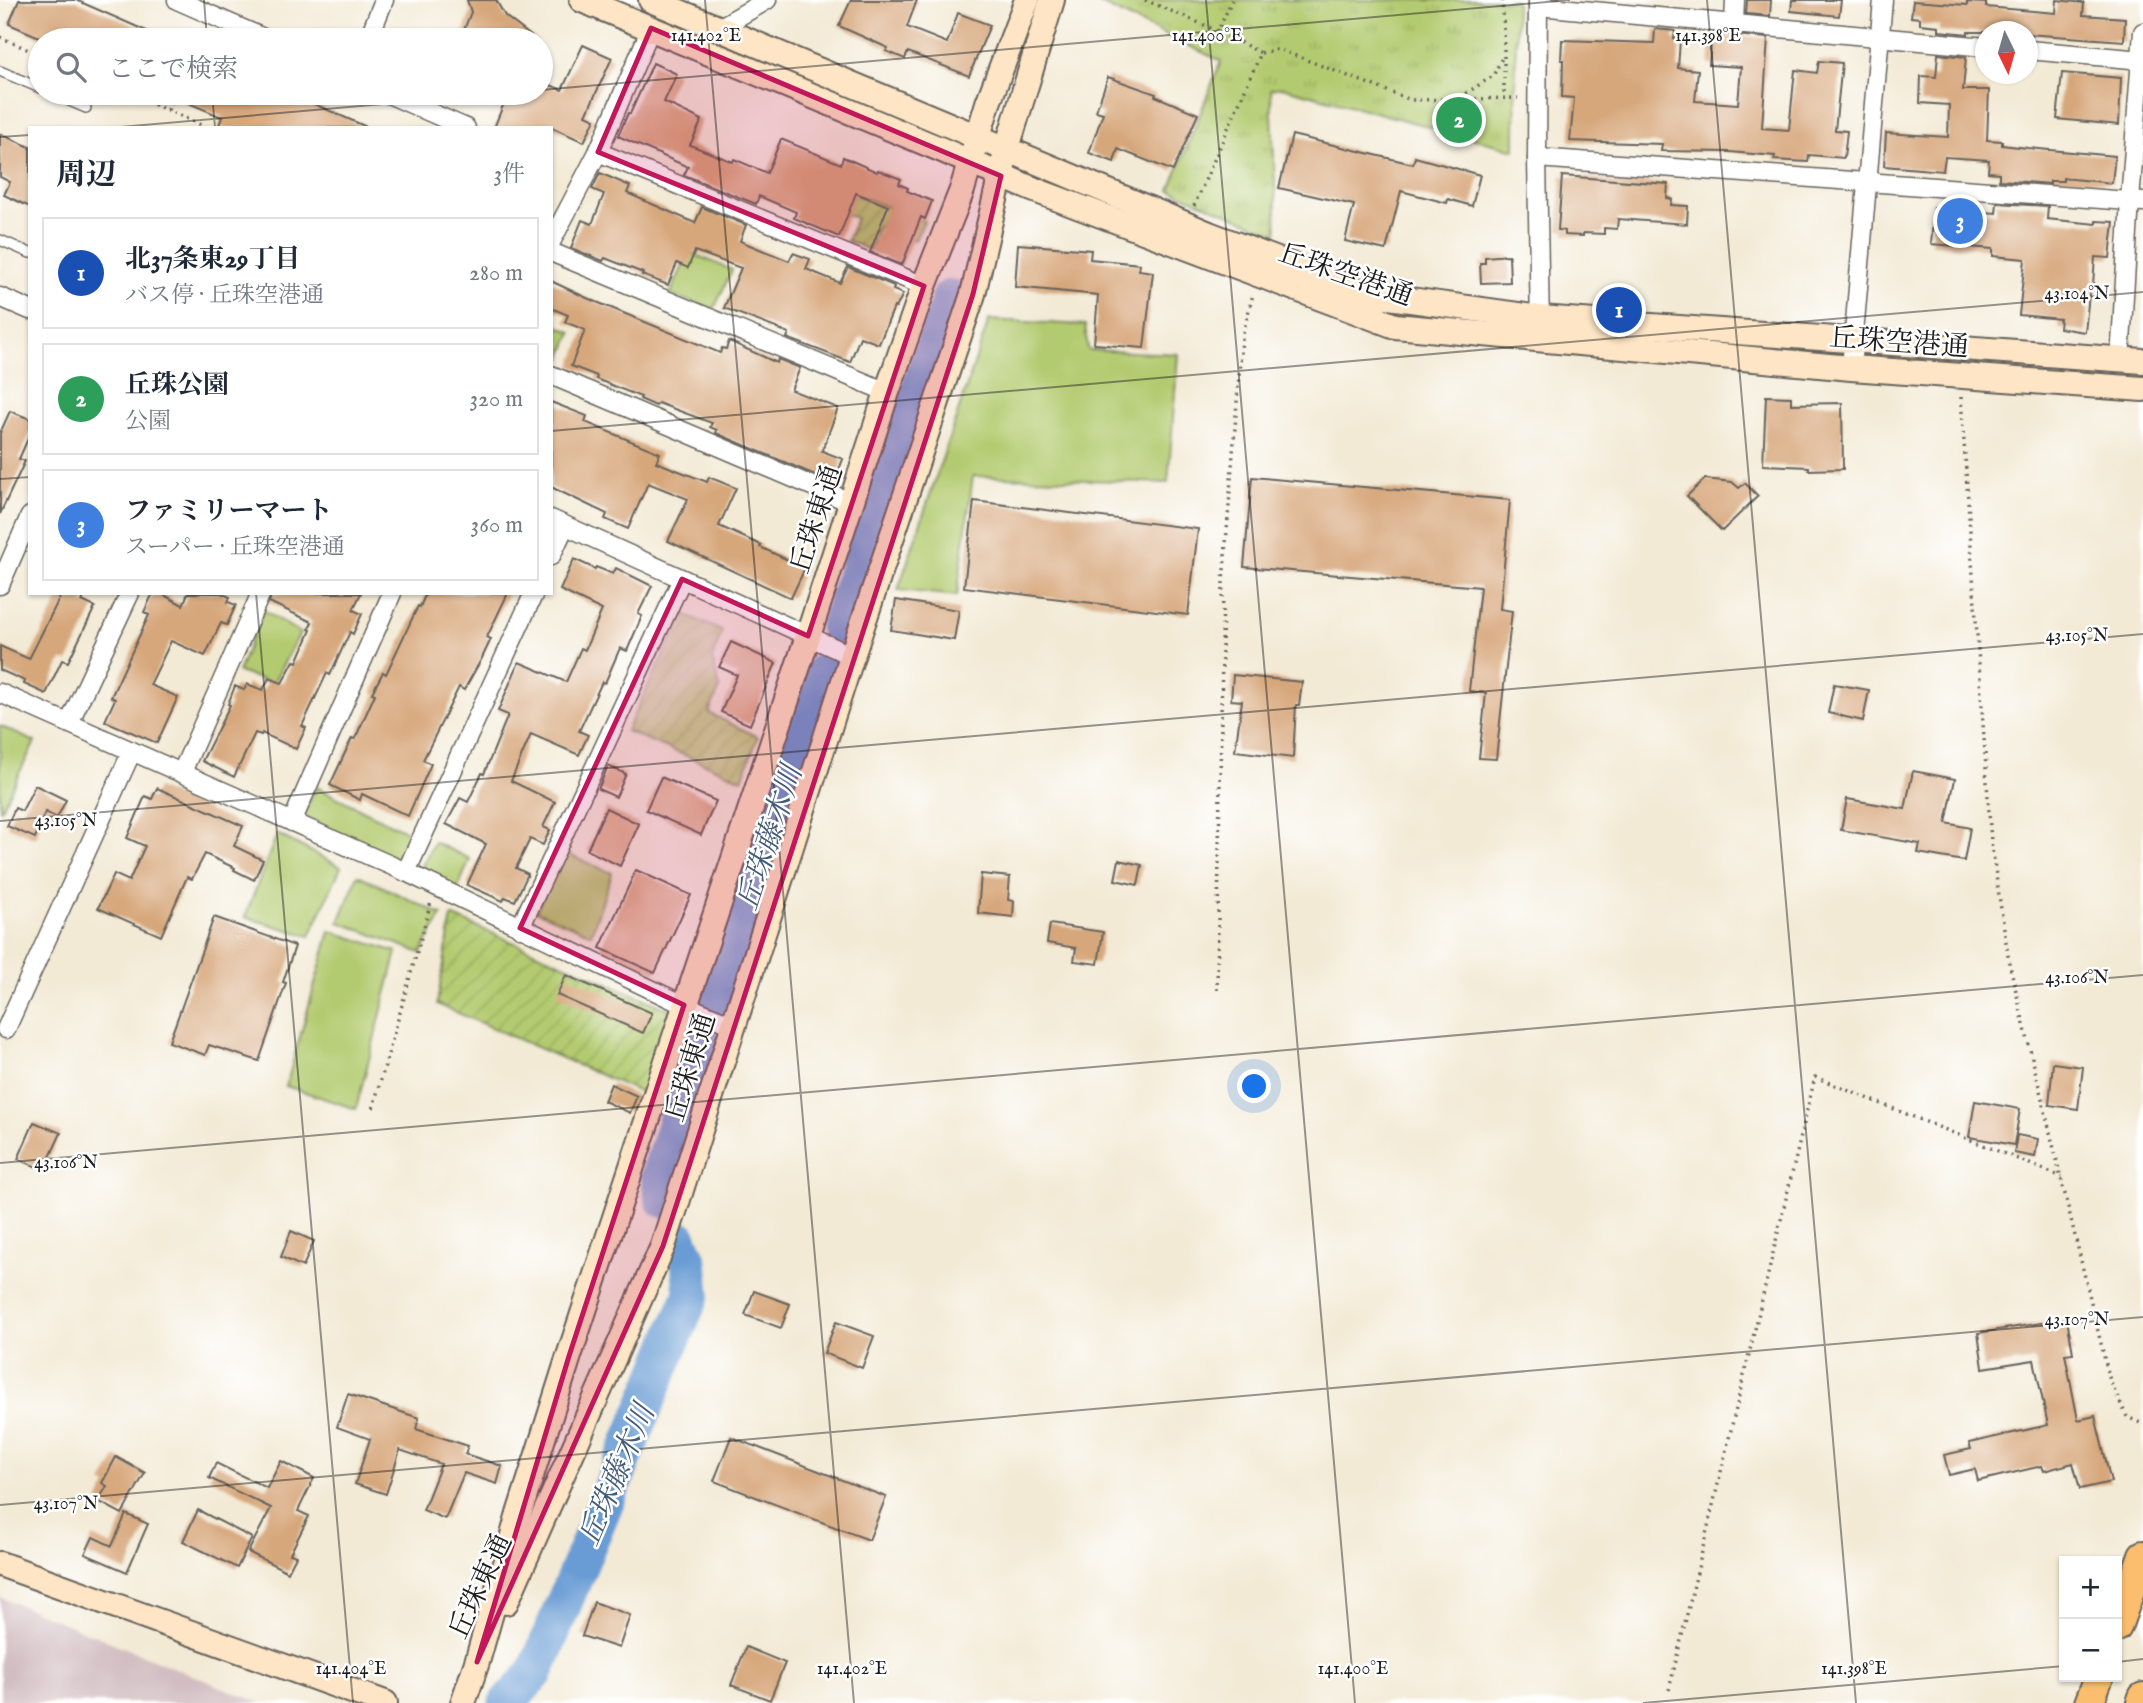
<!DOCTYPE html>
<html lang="ja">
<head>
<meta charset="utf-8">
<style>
	:root { --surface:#fff; --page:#f2f2f3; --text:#1f2937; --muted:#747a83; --line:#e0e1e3; --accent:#d93025 }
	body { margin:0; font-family:"IM FELL English","Noto Serif JP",serif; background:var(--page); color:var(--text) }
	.controls { position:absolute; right:21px; bottom:21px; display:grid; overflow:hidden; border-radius:0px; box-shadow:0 2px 5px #0004 }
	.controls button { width:63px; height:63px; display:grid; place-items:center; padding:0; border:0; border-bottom:2px solid var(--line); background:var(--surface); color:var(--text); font:35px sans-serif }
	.compass { position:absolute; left:1975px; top:21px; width:63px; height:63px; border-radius:50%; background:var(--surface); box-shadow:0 2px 5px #0004; rotate:175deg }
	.you { position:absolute; left:1255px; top:1087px; width:24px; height:24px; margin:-18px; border:5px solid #fff; border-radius:50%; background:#1a73e8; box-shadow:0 0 0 10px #1a73e833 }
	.badge { display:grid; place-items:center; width:46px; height:46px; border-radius:50%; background:var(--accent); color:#fff; font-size:23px; font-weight:700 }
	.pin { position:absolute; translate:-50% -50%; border:4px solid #fff; box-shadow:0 2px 7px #0006 }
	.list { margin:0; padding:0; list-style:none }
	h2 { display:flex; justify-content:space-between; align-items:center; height:91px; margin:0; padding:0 28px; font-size:30px }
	h2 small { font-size:23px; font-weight:400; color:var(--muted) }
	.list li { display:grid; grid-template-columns:46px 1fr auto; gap:21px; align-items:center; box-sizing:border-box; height:112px; margin:0 14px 14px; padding:0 14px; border:2px solid var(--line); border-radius:0px }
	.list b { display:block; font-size:26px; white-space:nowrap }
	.list p { margin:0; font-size:23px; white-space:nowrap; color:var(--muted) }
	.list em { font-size:23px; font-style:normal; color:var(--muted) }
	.icon { flex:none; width:38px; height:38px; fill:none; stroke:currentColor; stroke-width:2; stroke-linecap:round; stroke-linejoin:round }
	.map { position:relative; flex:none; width:2143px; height:1703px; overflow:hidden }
	.search { position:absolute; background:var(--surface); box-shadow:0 2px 5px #0004; left:28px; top:28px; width:525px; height:77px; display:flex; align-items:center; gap:18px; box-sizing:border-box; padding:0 24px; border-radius:38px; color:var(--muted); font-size:26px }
	.panel { position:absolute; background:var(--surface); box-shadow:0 2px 5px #0004; left:28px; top:126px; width:525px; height:469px; border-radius:0px }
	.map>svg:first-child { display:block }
</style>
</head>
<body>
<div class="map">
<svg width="2143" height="1703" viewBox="0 0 2143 1703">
	<defs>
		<pattern id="park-tufts" width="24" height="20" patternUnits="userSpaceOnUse" patternTransform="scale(1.75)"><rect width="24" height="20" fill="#b3cb70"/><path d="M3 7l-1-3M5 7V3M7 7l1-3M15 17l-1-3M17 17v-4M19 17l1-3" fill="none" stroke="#99ae60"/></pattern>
		<pattern id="garden-furrows" width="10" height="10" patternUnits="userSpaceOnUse" patternTransform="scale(1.75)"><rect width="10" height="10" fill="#b3cb70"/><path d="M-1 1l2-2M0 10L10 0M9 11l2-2" fill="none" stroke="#99ae60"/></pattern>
	</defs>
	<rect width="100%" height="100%" fill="#fff"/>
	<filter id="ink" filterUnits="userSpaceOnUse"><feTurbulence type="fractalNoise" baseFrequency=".0143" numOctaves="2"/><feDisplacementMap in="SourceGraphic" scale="14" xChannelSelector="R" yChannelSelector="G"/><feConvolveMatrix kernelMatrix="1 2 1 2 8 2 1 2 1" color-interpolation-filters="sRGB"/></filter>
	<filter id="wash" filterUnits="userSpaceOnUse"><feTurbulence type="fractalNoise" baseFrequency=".00686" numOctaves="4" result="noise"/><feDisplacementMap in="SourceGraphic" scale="28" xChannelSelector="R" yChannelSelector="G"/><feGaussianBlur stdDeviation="1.57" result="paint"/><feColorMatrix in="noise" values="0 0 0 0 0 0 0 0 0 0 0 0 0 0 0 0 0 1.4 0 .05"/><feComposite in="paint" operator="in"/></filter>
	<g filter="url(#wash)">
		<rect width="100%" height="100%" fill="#f3ead5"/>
		<!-- industrial -->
		<path fill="#d2bec2" d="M0,1597L261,1703H0Z"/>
		<!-- grass -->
		<g fill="#b3cb70" stroke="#687446" stroke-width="2">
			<path d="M689,252L732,270L714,309L670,295Z"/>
			<path d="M989,320L1085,325L1088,350L1178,354L1168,483L973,476L957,596L898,590Z"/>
			<path d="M263,610L300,633L273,683L238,672Z"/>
			<path d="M0,726L35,742L0,811Z"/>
			<path d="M316,787L411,834L396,860L303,816Z"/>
			<path d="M277,834L341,867L310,936L245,917Z"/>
			<path d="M434,842L470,859L458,888L419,872Z"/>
			<path d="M564,853L612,873L591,934L536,911Z"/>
			<path d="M358,875L442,915L421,953L339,922Z"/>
			<path d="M330,931L397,952L356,1109L286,1086Z"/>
		</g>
		<!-- park -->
		<g fill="url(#park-tufts)" stroke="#687446" stroke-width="2">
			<path d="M1092,0H1516L1515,150L1282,87L1271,89L1277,234L1170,190L1221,61Z"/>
			<path d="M551,323L572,332L559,364L551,361Z"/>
		</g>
		<!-- garden -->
		<g fill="url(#garden-furrows)" stroke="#687446" stroke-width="2">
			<path d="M854,194L924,221L915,240L878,226L869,250L847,241L856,218L845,214Z"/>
			<path d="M684,614L722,631L712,659L720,687L709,713L758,737L742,779L626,731Z"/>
			<path d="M452,916L673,1011L642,1093L437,1004Z"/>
		</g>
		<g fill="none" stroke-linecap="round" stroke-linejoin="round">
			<!-- river -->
			<g stroke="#699cd4" stroke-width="37">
				<path d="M838,627L950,298"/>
				<path d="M714,1004L823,672"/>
				<path d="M663,1199L659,1175L703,1038"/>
				<path d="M507,1703L535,1673L692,1293L689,1262L679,1238"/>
			</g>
		</g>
		<g id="blocks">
			<!-- building -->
			<g fill="#d7a77c">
				<path d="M19,0H76L167,40H46L9,24Z"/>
				<path d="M467,0H496L505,16L536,40H460L471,12Z"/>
				<path d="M851,0H917L907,27L947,43L958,13L990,25L969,76L908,52L905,59L886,51L888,48L839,26Z"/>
				<path d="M1747,0H1771L1770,16L1746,14Z"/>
				<path d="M1792,0H1841L1839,16L1791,11Z"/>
				<path d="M2057,0L2084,3L2083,15L2125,18L2124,41L2027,34V32H1968V34L1939,31V26L1920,24V18L1911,17L1913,1L1967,5V2L1986,3V7L2056,13Z"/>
				<path d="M1655,29L1675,31L1674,39L1680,40L1678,68L1698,70L1695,101L1738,104L1741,67L1709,65L1712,33L1768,38L1762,128L1789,130L1795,70L1817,73L1819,61L1842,63L1835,130L1847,131L1844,158L1809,155L1808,162L1774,160L1775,156L1730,152L1661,151L1662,144L1570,141L1574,98L1562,97L1563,60H1561L1562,40L1654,43Z"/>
				<path d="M583,45L612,58L586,115L595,119L584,142L553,128H494L508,93H541V81L562,90Z"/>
				<path d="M1938,54L1966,57L1963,90H1989L1987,140L2002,141V145L2028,148L2115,156L2112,183L2063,178V181H2050V184L1999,180V173L1988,172L1989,160L1945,157L1943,171L1884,166L1886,133L1948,137L1949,105L1920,103L1921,76L1936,77Z"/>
				<path d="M653,63L677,74L664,102L702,120L690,145L733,162L734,159L767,173L781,139L841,164L843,157L877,172L878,170L901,179L899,184L908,188L907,191L932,201L925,219L921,217L902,265L870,252L888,206L856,193L839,237L794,218L796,212L759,196L756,204L684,175L688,167L618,136L628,113L630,114Z"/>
				<path d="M2062,73L2121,78L2119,125L2057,119Z"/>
				<path d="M1108,77L1156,94L1155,96L1198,114L1173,171L1118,149L1114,162L1089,153L1103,113L1096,111Z"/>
				<path d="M165,93H289L369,128H218L222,117Z"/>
				<path d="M0,134L30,147V207L4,195L10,182L0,177Z"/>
				<path d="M1292,135L1413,164L1415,157L1480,175L1472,206L1448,199L1447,203L1401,191L1386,250L1345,241L1354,205L1279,188Z"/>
				<path d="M600,173L630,186L627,193L695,223L702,207L746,225L740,241L789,261L793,253L810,259L806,269L840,283L848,267L894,286L893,290L903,294L896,308L894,307L879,344L860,337L850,362L787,338L789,333L724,308L741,268L695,251L688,268L677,263L668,285L642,275L643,273L605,258L603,261L571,248L582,220L592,224L604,194L592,189Z"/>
				<path d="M1562,176L1668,184L1667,198L1672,199L1671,205L1688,206L1687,224L1618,219L1617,229L1604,228V234L1583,233V236L1565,235V231L1558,230Z"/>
				<path d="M1997,203L2048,206L2047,219L2096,224V221L2114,222L2110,258L2095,257L2093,285H2090L2085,332L2059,328L2060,319L2019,315L2025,259L1993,256V249L1931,244L1934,208L1996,213Z"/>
				<path d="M1018,244L1091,250L1090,259L1140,264L1139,270L1153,272L1144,348L1094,344L1098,295L1015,287Z"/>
				<path d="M1509,255L1510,282L1481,283L1480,263H1485V257Z"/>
				<path d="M551,281L587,298L720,353L722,348L726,349L729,341L777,363L778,359L800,368L791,390L838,408L822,451L843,459L834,483L716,433L717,430L710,427L712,423L658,403L656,406L640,399L641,397L596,379L597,376L571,366L585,330L565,322L568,315L551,308Z"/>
				<path d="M1766,396L1791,397V404L1842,403L1843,469L1809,470V467L1763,465Z"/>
				<path d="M551,402L587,416L585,422L660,453L656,462L707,482L709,477L736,488L719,526L761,545L760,547L805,568L791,598L668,541L688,499L648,483L628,529L605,519L607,514L551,487Z"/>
				<path d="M10,411L30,419V434L19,459L25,461L0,514V433Z"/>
				<path d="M1252,477L1510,500L1500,609L1512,611L1496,759L1479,758L1486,693L1469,691L1480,587L1244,567Z"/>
				<path d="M1705,479L1732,482L1739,488L1745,483L1758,496L1722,531L1687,496Z"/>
				<path d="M974,501L1198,529L1188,615L964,587Z"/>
				<path d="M574,559L595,569L596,567L613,574L616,568L652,586L638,614L642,616L627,651L620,648L605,683L602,682L579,731L588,735L579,755L531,734L511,781L555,802L543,827L550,830L543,845L530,839L516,868L528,874L515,901L505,897L503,901L467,885L486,844L446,824L460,798L468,802L482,773L484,774L508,715L498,711L519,662L566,682L581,648L585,650L602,610L560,590Z"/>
				<path d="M62,593H86L82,601L95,607L68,662L62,660L46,694L24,684L25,681L0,670V646L29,659Z"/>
				<path d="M153,593H160L183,605L188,593H221L230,597L228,602L236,605L227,625L221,623L205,656L171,641L150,685L178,697L157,743L105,721L115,699L111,697L149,615L144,612Z"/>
				<path d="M272,593H361L353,610L362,614L353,634L350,632L330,675L327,673L302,726L306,728L296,749L262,733L261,735L255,733L234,777L202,761L230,705L228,704L235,686L244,690L247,684L263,690L269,678L282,683L294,661L297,662L311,630L309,629L312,622L269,602Z"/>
				<path d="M426,593H508L487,637L491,639L482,658L464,690L459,687L423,760L431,764L408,816L362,794L360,800L330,785L352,738L355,739L375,694L372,693L383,672L386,674L418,606L420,607Z"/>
				<path d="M896,600L959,610L954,640L891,630Z"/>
				<path d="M731,642L776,663L750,725L721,712L737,675L719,667Z"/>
				<path d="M1233,675L1302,682L1299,705H1296L1293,758L1235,751L1242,701L1231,700Z"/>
				<path d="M1834,684L1869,690L1863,721L1828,713Z"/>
				<path d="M608,766L626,774L616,797L598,789Z"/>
				<path d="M1913,771L1955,779L1946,823L1970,828L1964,861L1918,853L1920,844L1841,830L1847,799L1905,809Z"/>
				<path d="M661,777L716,801L701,835L646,810Z"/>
				<path d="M35,785L66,800L57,818L45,812L35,838L7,826L15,808L22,811Z"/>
				<path d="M157,788L243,826L234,846L263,860L254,880L234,870L235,868L205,854L192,879L187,877L161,936L98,908L114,874L129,881L145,846L127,838L145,796L152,799Z"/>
				<path d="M606,808L639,824L620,866L587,850Z"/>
				<path d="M1119,860L1142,865L1138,885L1115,880Z"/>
				<path d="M636,870L691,895L655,973L600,948Z"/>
				<path d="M981,874L1010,877L1008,900L1014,901L1013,917L978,913Z"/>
				<path d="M214,917L295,946L283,982L286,983L259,1061L209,1045L205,1055L169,1042Z"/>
				<path d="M1050,924L1103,932L1098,964L1074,961L1076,948L1047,943Z"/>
				<path d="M566,975L652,1013L643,1033L557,995Z"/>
				<path d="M2053,1063L2083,1067L2078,1109L2049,1105Z"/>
				<path d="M611,1084L637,1096L630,1113L604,1101Z"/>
				<path d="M1975,1101L2020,1109L2014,1145L1969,1137Z"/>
				<path d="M34,1122L61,1133L44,1170L18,1159Z"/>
				<path d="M2017,1135L2038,1139L2035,1157L2014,1153Z"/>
				<path d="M291,1231L314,1241L303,1267L281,1257Z"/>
				<path d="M754,1291L790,1304L781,1328L745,1315Z"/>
				<path d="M2067,1319L2073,1353L2065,1354L2078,1420L2095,1416L2111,1482L2080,1489L2073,1463L2044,1471L2042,1466L1978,1481L1975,1469L1949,1475L1944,1455L1971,1449L1969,1443L2048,1425L2034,1360L1983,1368L1978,1333Z"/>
				<path d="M836,1322L874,1336L862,1368L824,1353Z"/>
				<path d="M348,1394L419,1418L416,1429L468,1446L465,1454L502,1466L497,1484L464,1473L445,1519L423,1510L441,1464L400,1450L386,1494L355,1484L370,1439L337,1427Z"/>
				<path d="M731,1437L886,1497L869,1540L714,1481Z"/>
				<path d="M116,1457L145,1473L122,1514L98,1501L107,1486L102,1483Z"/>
				<path d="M281,1461L314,1478L298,1511L309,1516L290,1554L296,1556L288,1572L248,1552L271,1508L209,1478L216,1463L267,1488Z"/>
				<path d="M198,1510L252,1538L237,1568L183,1541Z"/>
				<path d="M126,1514L148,1524L127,1572L85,1554L93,1537L112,1546Z"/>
				<path d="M594,1602L630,1615L619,1648L582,1636Z"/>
				<path d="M746,1647L785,1663L770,1700L731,1685Z"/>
			</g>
		</g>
	</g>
	<g filter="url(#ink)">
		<use href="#blocks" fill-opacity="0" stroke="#67645d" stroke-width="2"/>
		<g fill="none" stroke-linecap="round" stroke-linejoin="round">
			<defs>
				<g id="lane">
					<path d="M0,71L40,88"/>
					<path d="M51,93L86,108"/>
					<path d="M0,240L30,253"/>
				</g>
				<g id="street">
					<path d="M177,0L268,40"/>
					<path d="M1538,0L1537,158L1540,329"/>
					<path d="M1538,6L1986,47"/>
					<path d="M1734,24L1735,0"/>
					<path d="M719,28L767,0"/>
					<path d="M368,40L384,0"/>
					<path d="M2028,50L2143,60"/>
					<path d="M386,93L466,128"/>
					<path d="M598,152L924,286"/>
					<path d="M1537,158L2143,202"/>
					<path d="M551,242L598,152L651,28"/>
					<path d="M551,252L887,392"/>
					<path d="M0,297L30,310"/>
					<path d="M2120,359L2130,201L2143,32"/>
					<path d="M1851,368L1883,0"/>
					<path d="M551,375L852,503"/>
					<path d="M551,519L852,656"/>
					<path d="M551,556L565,526"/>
					<path d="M0,585L30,516"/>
					<path d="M0,693L406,872L684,1005L733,1025"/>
					<path d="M69,723L130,593"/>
					<path d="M182,772L261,593"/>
					<path d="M292,822L392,593"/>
					<path d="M406,872L534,593"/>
					<path d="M520,928L682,579"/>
					<path d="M6,1029L132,751"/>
				</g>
				<g id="secondary">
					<path d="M582,0L940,149L1032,189L1395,326L1851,368L2143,389"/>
					<path d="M651,0L1209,234L1367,294L1540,318L2143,361"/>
					<path d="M0,1564L385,1703"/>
					<path d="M506,1602L663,1246L852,656L973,294L1007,148L1052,0"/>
					<path d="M463,1703L477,1662L519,1514L569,1356L808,636L887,392L924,286L962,190L988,103L1027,0"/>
				</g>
				<g id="primary">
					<path d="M2117,1627L2143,1555"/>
					<path d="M2089,1703L2099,1677"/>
					<path d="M2141,1703L2143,1697"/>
				</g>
			</defs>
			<!-- lane casing -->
			<use href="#lane" stroke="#67645d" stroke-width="12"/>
			<!-- street casing -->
			<use href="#street" stroke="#67645d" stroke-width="21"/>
			<!-- secondary casing -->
			<use href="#secondary" stroke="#67645d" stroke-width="28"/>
			<!-- primary casing -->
			<use href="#primary" stroke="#67645d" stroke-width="32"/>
			<!-- path -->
			<g stroke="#67645d" stroke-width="3.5" stroke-dasharray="2 5" stroke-linecap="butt">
				<path d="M1145,0L1218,31L1232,0"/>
				<path d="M1502,0L1504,30V98"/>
				<path d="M0,37L40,55"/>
				<path d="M199,40L203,29"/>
				<path d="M1261,53L1278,49L1411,100L1518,98"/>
				<path d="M128,93L208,128"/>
				<path d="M1460,97L1493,76L1503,56"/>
				<path d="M168,110L176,93"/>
				<path d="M1194,206L1261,53L1218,31"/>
				<path d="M1961,397L1991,842L2009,962L2110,1381L2127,1417L2143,1424"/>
				<path d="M1217,990L1223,583L1242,337L1253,294"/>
				<path d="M373,1108L431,902"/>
				<path d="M1669,1690L1815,1077L2062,1177"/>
			</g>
			<!-- lane -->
			<use href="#lane" stroke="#fff" stroke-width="9"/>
			<!-- street -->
			<use href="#street" stroke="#fff" stroke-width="18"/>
			<!-- secondary -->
			<use href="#secondary" stroke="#fde5c5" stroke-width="24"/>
			<!-- primary -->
			<use href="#primary" stroke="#fbbe6e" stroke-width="28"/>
		</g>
	</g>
	<!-- marked area -->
	<path fill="#c2185b" fill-opacity="0.2" stroke="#c2185b" stroke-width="5" stroke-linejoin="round" d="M651,28L1001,176L973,294L663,1246L477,1662L569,1356L684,1005L520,928L682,579L808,636L924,286L598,152Z"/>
	<!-- ticks -->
	<path fill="none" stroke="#1c1c1c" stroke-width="2" stroke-opacity="0.45" d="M204,0L207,40M705,0L854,1703M1206,0L1355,1703M1707,0L1856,1703M541,90L1570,0M212,93L215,128M109,128L510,93M0,137L30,135M551,431L2143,292M0,479L30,477M256,593L353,1703M0,821L2143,634M0,1163L2143,975M0,1505L2143,1317M2117,1662L2143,1659M1643,1703L2064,1666"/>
	<g text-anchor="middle" stroke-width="5" stroke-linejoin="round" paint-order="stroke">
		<!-- street labels -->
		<g font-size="28" fill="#1c1c1c" stroke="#fff">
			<text transform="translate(1346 273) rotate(19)" y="10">丘珠空港通</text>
			<text transform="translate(1899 341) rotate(4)" y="10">丘珠空港通</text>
			<text transform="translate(815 519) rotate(-72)" y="10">丘珠東通</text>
			<text transform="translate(689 1067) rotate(-73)" y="10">丘珠東通</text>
			<text transform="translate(479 1586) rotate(-65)" y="10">丘珠東通</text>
		</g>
		<!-- water labels -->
		<g font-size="30" font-style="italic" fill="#425c78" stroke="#fff">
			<text transform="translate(769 838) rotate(-72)" y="10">丘珠藤木川</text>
			<text transform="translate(616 1475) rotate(-67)" y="10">丘珠藤木川</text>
		</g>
	</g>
	<g font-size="18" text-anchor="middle" fill="#1c1c1c" stroke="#fff" stroke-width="5" stroke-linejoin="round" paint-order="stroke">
		<text x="706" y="41">141.402°E</text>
		<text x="1207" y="41">141.400°E</text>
		<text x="1708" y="41">141.398°E</text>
		<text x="2077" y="299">43.104°N</text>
		<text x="2077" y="641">43.105°N</text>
		<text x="66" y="826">43.105°N</text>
		<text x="2077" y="983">43.106°N</text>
		<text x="66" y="1168">43.106°N</text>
		<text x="2077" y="1325">43.107°N</text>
		<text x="66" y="1509">43.107°N</text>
		<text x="351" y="1674">141.404°E</text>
		<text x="852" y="1674">141.402°E</text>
		<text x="1353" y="1674">141.400°E</text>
		<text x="1854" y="1674">141.398°E</text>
	</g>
</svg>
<div class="controls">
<button>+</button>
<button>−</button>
</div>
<svg class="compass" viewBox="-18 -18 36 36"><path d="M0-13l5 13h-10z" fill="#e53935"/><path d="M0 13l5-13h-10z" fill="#747a83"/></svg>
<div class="you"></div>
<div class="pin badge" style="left:1619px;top:310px;background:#1a4fb4">1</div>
<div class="pin badge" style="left:1459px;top:120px;background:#2e9e5b">2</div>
<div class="pin badge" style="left:1960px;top:221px;background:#3f7fe0">3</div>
<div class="search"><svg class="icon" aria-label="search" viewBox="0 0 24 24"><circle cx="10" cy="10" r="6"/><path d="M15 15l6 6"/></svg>ここで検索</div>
<section class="panel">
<h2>周辺<small>3件</small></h2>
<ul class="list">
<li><span class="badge" style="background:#1a4fb4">1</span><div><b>北37条東29丁目</b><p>バス停 · 丘珠空港通</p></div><em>280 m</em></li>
<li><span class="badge" style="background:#2e9e5b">2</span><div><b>丘珠公園</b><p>公園</p></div><em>320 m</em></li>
<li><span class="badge" style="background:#3f7fe0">3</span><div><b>ファミリーマート</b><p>スーパー · 丘珠空港通</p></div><em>360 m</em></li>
</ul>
</section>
</div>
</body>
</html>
